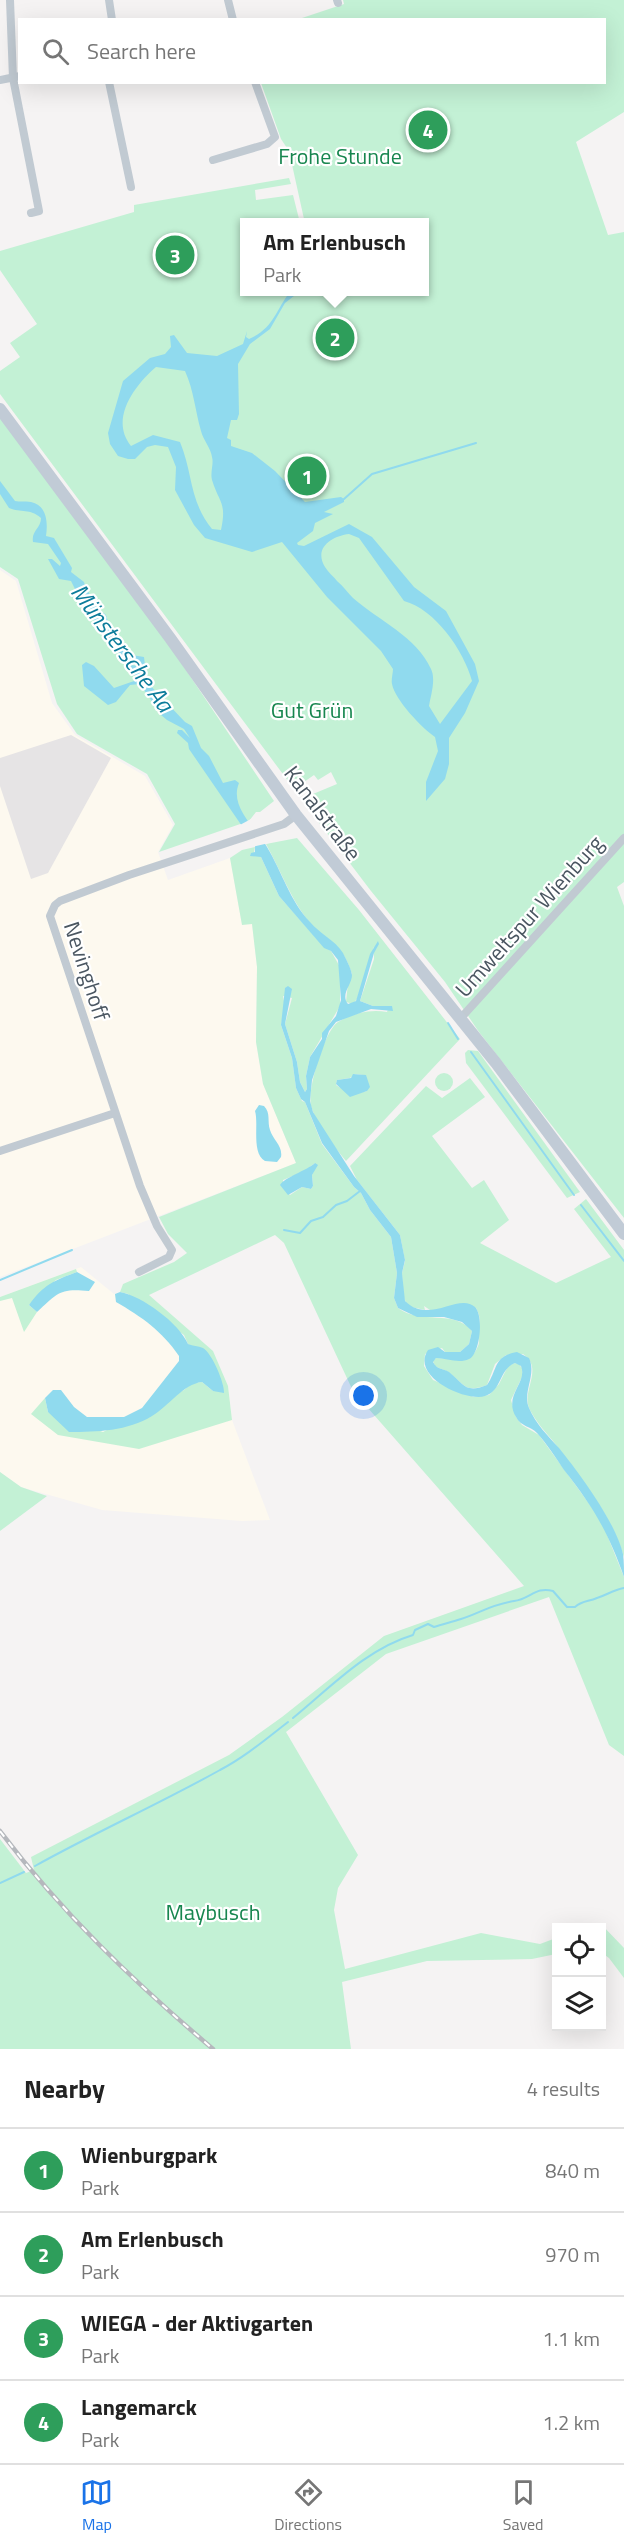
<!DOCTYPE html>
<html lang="en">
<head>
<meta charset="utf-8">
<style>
	:root { --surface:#fff; --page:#f2f2f2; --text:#222; --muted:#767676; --line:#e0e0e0; --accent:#1a73e8 }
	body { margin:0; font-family:"Titillium Web",sans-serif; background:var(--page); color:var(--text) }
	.controls { position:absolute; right:18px; bottom:18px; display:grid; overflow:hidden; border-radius:0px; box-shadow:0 6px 24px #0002 }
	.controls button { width:54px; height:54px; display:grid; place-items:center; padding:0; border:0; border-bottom:2px solid var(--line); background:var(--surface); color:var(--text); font:30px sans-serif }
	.you { position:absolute; left:364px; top:1396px; width:21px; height:21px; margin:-15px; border:4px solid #fff; border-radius:50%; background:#1a73e8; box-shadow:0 0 0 9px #1a73e833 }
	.badge { display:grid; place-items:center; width:39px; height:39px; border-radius:50%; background:var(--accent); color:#fff; font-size:20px; font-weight:700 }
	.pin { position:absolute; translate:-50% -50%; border:3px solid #fff; box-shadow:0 2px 6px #0006 }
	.popup { position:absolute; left:240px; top:218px; width:189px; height:78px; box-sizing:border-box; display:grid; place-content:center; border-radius:0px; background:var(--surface); filter:drop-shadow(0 2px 4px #0005); font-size:20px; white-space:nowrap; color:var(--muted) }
	.popup b { font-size:22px; color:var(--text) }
	.popup::after { content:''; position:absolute; left:50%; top:100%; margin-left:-12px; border:12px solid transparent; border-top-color:var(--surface) }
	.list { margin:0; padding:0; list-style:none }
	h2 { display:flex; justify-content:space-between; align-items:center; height:78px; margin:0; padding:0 24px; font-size:26px }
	h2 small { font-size:20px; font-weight:400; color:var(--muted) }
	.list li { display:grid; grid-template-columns:39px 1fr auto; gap:18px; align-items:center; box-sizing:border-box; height:84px; padding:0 24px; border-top:2px solid var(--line) }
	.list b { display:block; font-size:22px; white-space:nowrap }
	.list p { margin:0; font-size:20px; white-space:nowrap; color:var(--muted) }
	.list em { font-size:20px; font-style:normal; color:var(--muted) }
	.icon { flex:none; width:33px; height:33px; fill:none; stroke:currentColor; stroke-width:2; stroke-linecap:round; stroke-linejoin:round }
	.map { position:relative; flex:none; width:624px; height:2049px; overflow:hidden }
	.search { position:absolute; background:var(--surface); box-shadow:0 6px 24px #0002; left:18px; right:18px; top:18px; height:66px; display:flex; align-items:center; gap:15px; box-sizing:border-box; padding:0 21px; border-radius:0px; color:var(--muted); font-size:22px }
	.sheet { height:414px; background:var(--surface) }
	nav { display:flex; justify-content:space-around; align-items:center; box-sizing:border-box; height:84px; border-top:2px solid var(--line); background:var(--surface); font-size:16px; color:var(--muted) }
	nav a { display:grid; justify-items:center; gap:3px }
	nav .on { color:var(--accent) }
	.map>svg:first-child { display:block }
</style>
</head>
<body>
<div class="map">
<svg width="624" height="2049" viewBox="0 0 624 2049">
	<rect width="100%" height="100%" fill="#f5f3f3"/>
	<!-- commercial -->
	<g fill="#fdf9ef">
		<path d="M0,570L16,581L52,703L75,735L145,776L173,825L158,852L168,880L230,858L242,924L252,923L257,967L256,1042L263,1084L296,1163L0,1277Z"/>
		<path d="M81,1267L114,1294L120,1292L123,1284L228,1386L232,1420L270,1520L242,1521L102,1510L21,1487L0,1472V1297Z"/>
	</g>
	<!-- education -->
	<path fill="#e6e4e5" d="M71,735L111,758L48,873L31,879L0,786V758Z"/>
	<!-- green -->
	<g fill="#c3f1d5" fill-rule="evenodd">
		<path d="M343,0H624V112L576,142L608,235L624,232V882L617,887L624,906V1218L479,1032L445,982L371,891L301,799L337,784L331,772L318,780L314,775L294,789L0,394V371L20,357L10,343L37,324L0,270V251L134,212V205L289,178L291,184L255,190L256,200L293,195L299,219H304L289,151L281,139L261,83L604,82V20L299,19L344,4ZM245,222H425V292H245Z"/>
		<path d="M0,416L153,621L274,801L260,812H256L249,821L159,852L175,824L147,774L77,734L57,704L18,579L0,567Z"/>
		<path d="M297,838L359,910L460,1039L346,1161C333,1145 317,1126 311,1106C307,1088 325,1030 338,1022C353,1013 370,1009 387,1012L389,1006H373L360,1001L374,959V947L357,999L353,1004L346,1002L348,983L352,974C341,938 324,942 306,918C289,895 280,869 266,844ZM355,1074L363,1075L367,1091C355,1095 346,1092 336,1085L337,1080L350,1078Z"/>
		<path d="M255,847L254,853L261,857L279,896L324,947L331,951L340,967V1006L310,1057L306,1076L307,1089L305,1092L300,1082L297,1062L285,1024L292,998L283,996L285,1006L281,1025L292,1058L296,1088L302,1101L305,1102L322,1144L354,1187L361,1193L370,1210L391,1237L397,1273L394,1298L398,1308C420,1325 455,1309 472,1331L469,1344L460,1352H445L442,1348L425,1354L424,1366L433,1380L474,1397L489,1395L499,1384L508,1366L515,1363L519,1364L522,1368L523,1375L511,1400L516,1417L522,1425L539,1435L601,1520L624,1577V1756L609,1745L549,1597L386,1654L286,1732L358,1855L338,1888L334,1910L345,1969L481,1933L540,1944L556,1938V1954L532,1959L427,1961L342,1982L351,2049H0V1839L26,1873L34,1870L31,1857L229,1755L282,1717L384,1636L524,1586L353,1391L284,1243L275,1235L149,1295L213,1351L228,1386L232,1420L139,1449L58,1435L31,1414L45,1398L48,1412L103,1432L184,1390L192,1383L202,1382L213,1391L210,1357L188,1344L184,1335L128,1294L120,1292L123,1284L174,1262L187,1253L168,1234L159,1217L296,1163L263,1084L256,1042L257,967L252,924L242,925L230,858L242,850ZM315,1163L312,1175L313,1186L311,1189L302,1187L290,1195L283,1188V1180L305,1171Z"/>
		<path d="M468,1050L478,1051L580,1192L567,1198L466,1063L465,1053Z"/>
		<circle cx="444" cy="1082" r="9"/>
		<path d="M470,1078L485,1097L432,1136L472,1188L484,1180L509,1220L480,1243L556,1283L611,1257L574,1209L586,1199L624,1250V1557C612,1517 585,1484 560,1450C549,1435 539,1427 530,1410C520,1391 545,1369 523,1354L506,1355L501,1359L495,1364L487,1385C464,1394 464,1383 448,1372C444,1369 439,1369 435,1366L433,1361L436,1358C453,1358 470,1367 478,1346C480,1342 478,1337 478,1332C480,1322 481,1317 476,1308C450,1301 453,1309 430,1310L424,1306L425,1310L411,1307L406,1303L403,1295L402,1273L405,1261L400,1235L357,1180L350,1166L426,1086L442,1098Z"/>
		<path d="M76,1269L77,1272L56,1280L29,1305L37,1312L24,1332L12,1298L0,1301V1297Z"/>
		<path d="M0,1472L21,1487L47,1496L0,1531Z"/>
		<path d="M600,1923L624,1948V1978L609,1958L602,1953V1928L587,1927Z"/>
	</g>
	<!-- water -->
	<g fill="#90daee" fill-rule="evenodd">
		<path d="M290,292H299L285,303L270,329L250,344L238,364L239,414L237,420H231L227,438L231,440V446L252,453L275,471L305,502L341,497L344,499V502L324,512L333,514L315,523L313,531L297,543L298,545L304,546L349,524L372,537L414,587L446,611L475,664L479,681L465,713L449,738V764L445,779L426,801V782L438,751L435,737C422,728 395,700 392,684C391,680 393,673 393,669L381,651L327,597L282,542L252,552L205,538L194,525L175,490L176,467L168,447L155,445L147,447L135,459H128L118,456L110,444L108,433L123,381L150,358L165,354L171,347L170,336L174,335L187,353L217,356L243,344L247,331L246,337L249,339C274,328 275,311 290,292ZM156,367L185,371C194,391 195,410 201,431C203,440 211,448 212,457C214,464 210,472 212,480C219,503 227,502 221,530L212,529C189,501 193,473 180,442L153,435L131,446C109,419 135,385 156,367ZM349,534L359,538L404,601C435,609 464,651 472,681L440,724L429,706C431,695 436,679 431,669C417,637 378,620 353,598C348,593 343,586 337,581C334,577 328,572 325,567C313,547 333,536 349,534Z"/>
		<path d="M0,481L15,501C20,502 25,501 31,502C47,505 48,523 46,536L54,538L72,568L71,572L84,582C86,591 93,596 93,604L106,615L112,635L117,638L126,654L144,657L147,682L185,722L192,726L201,748L209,756L223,783L235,780L239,783C229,807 256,828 267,847C282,872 290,901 310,922C320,934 335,940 343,953C346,959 351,968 352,975C352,985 340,994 348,1004L356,1001L370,954L378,941L379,944L374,953L360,1001L373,1006H392L393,1011L371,1009L336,1022L329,1031L312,1080L310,1101L313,1112L354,1176L400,1235L405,1260L402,1273L405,1301C429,1325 459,1292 475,1307C484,1316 480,1354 469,1359C459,1364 446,1358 436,1358L433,1362C437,1370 443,1368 449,1372C464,1384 465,1394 487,1385C498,1369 493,1356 517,1352L529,1358C537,1375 522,1392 529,1408C536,1424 547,1435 559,1448C580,1474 616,1523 623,1554C624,1562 624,1570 624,1577C609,1534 593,1506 564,1470C556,1458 547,1444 537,1433C531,1426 521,1427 516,1417C503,1395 528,1383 521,1366L515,1363C499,1369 502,1391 485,1396C467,1402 410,1377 428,1350L438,1347L445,1352H460L469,1344L472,1331L462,1322L444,1317H417L398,1308L394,1298L397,1273L391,1237L370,1210L361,1193L354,1187L322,1143L305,1102L301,1099L296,1088L292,1058L281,1025L285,988L288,986L292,989L285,1024L297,1062L300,1082L305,1092L307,1089L306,1076L310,1057L322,1039V1033L336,1016L341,1000L338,960L331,951L324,948L279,896L261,857L250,856L251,853L255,852V845L189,749L188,743L177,733L178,730H182L190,738L184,729L167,720L161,715L140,684L130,685L116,702L108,705L84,686L82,665L86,662L94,666L114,688L137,680L130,668L131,665L137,666L136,663C122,658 107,644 99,631L101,625L94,621L74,593L75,589L71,581L59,579L48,559H52L60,566L61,563L48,544L33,542C31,531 41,528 41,518C30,508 21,513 9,508L0,494Z"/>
		<path d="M353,1074L366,1075L370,1087L367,1091L350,1097L336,1084L337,1080L351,1078Z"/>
		<path d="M259,1105L264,1106C271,1113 267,1121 270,1130C273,1140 283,1146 281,1157L277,1162L265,1161C251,1153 259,1124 255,1111Z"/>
		<path d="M315,1163L318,1165L312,1175L313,1186L311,1189L302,1187L288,1195L280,1185C285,1177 306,1171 315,1163Z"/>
		<path d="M77,1272L95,1282L89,1291C59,1288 58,1293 37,1312L29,1305C43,1285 55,1280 77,1272Z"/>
		<path d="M120,1292C142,1296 179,1323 188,1344C193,1346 198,1346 203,1348C212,1353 225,1384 224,1393L213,1391L202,1382C183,1384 169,1406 152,1416C128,1431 97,1432 69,1432L48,1412L45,1398L53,1390H61L74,1407L87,1417H124L142,1408L179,1361V1356C162,1331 142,1317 116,1302L115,1294Z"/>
	</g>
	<!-- pier -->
	<path fill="#f5f3f3" d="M251,819L253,820L269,843L252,847L238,826Z"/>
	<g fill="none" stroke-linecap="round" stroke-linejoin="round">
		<!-- stream -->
		<g stroke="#90daee" stroke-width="2">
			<path d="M344,499L372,474L476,443"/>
			<path d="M448,1023L458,1039"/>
			<path d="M471,1052L574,1195"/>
			<path d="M581,1205L624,1261"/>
			<path d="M284,1230L300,1233L311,1221L323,1217L336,1205L347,1201L360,1191"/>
			<path d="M0,1280L72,1250"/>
			<path d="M293,1718C330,1688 366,1649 413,1635L415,1630L428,1624L434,1627C443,1624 452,1622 461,1619C482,1612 490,1605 514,1601C530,1599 536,1586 553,1591L567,1607H575C583,1600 588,1602 597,1598C607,1595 613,1590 624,1588"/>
			<path d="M35,1866C96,1832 159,1804 220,1770C245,1757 266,1739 288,1722"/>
			<path d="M0,1883L24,1872"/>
		</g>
		<!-- street -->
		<g stroke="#c1cad2" stroke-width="8">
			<path d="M10,0L13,78L39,211L31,213"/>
			<path d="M109,0L112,20"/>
			<path d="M228,0L233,20"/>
			<path d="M337,0L338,3"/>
			<path d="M0,80L20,76"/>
			<path d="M109,82L131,187"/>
			<path d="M213,160L267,144L275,137L255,82"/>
			<path d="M460,1019L624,838"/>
			<path d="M0,1151L115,1113"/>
			<path d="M139,1272L169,1257L172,1250L157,1226L140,1186L50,916L55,905L60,901L129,875L284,824L296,815"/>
		</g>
		<!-- secondary -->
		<path stroke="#c1cbd6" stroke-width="12" d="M0,409L170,638L296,815L496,1063L624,1234"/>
		<defs>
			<path id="rail" d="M0,1831C62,1913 135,1983 213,2049"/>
		</defs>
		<!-- rail casing -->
		<use href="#rail" stroke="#b5b8bd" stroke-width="4.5"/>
		<!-- rail -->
		<use href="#rail" stroke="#fff" stroke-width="2" stroke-dasharray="7" stroke-linecap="butt"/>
	</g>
	<g text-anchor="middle" stroke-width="4.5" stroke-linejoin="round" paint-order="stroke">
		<!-- park labels -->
		<g font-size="22" fill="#17864f" stroke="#fff">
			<text x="340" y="164">Frohe Stunde</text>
			<text x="312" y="718">Gut Grün</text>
			<text x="213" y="1920">Maybusch</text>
		</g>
		<!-- street labels -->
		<g font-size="22" fill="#4a5661" stroke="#fff">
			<text transform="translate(323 813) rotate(53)" y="8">Kanalstraße</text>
			<text transform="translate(529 916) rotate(-48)" y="8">Umweltspur Wienburg</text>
			<text transform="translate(87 971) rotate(72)" y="8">Nevinghoff</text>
		</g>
		<!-- water labels -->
		<g font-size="24" font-style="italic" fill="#0c7c9b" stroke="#fff">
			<text transform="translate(122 648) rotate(53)" y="8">Münstersche Aa</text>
		</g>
	</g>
</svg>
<div class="controls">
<button><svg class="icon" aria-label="locate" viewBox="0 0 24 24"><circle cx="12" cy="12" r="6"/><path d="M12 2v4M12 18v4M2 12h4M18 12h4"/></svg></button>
<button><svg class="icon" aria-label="layers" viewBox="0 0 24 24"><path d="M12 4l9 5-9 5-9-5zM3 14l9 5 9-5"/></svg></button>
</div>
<div class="you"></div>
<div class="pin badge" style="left:307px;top:476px;background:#2e9e5b">1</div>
<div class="pin badge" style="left:335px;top:338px;background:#2e9e5b">2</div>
<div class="popup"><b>Am Erlenbusch</b>Park</div>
<div class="pin badge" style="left:175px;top:255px;background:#2e9e5b">3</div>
<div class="pin badge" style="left:428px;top:130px;background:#2e9e5b">4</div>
<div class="search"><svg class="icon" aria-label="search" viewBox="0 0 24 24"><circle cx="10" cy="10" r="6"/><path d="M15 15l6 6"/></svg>Search here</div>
</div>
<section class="sheet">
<h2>Nearby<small>4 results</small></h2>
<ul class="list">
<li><span class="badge" style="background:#2e9e5b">1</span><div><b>Wienburgpark</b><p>Park</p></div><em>840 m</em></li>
<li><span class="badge" style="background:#2e9e5b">2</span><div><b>Am Erlenbusch</b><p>Park</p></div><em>970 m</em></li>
<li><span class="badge" style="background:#2e9e5b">3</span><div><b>WIEGA - der Aktivgarten</b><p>Park</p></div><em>1.1 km</em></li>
<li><span class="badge" style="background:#2e9e5b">4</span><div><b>Langemarck</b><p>Park</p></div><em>1.2 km</em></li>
</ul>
</section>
<nav>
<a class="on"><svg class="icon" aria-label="map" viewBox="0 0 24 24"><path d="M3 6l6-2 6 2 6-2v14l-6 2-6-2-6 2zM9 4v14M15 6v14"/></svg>Map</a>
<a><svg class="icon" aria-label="directions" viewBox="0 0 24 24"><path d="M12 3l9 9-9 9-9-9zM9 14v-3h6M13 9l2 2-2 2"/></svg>Directions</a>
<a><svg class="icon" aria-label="saved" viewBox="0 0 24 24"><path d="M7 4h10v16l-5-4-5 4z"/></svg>Saved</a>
</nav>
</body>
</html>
